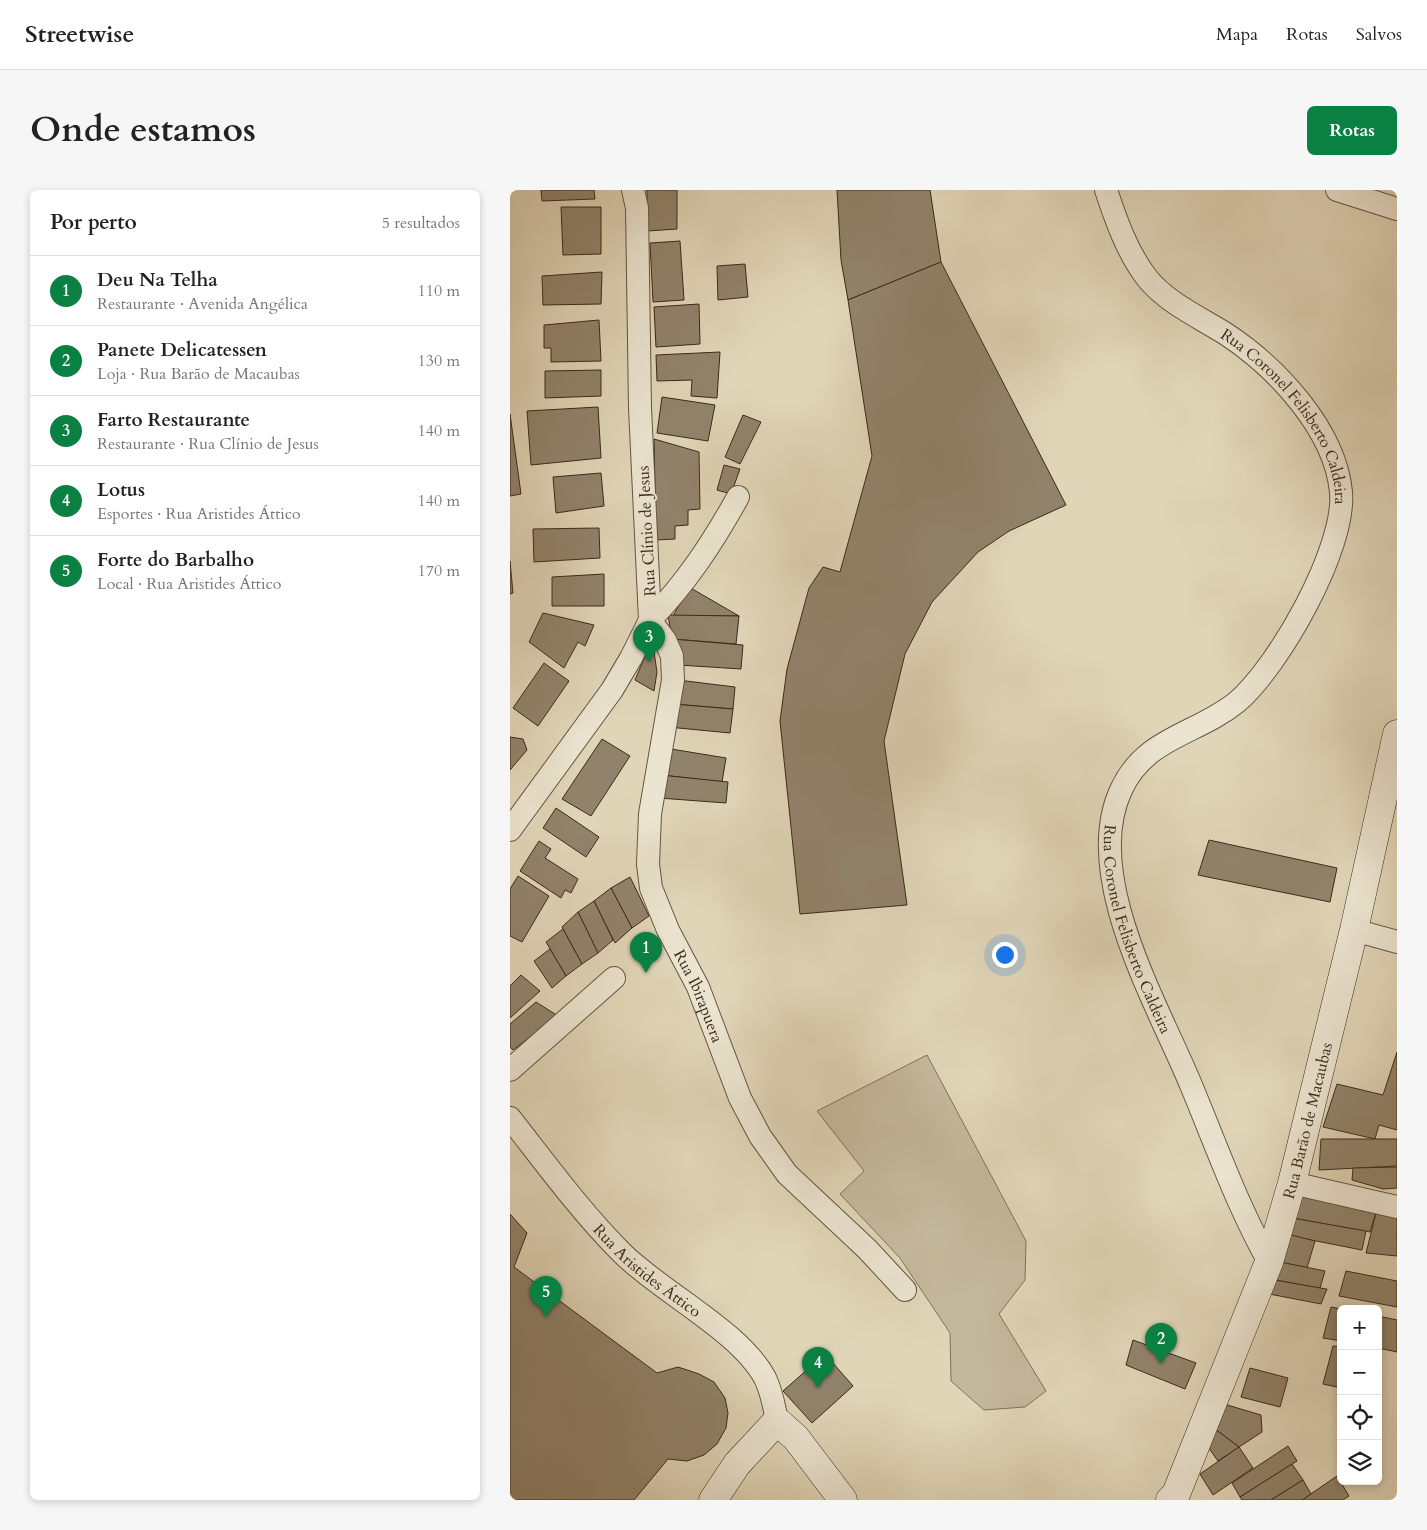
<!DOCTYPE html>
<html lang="pt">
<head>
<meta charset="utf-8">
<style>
	:root { --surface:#fff; --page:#f6f6f6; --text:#222; --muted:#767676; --line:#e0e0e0; --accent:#0b8043 }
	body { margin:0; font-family:Cardo,serif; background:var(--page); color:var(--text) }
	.controls { position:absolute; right:15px; bottom:15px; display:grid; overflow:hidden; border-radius:8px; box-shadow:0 2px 8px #0003 }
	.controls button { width:45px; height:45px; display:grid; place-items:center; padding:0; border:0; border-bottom:1px solid var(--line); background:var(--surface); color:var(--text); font:25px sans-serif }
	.you { position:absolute; left:494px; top:764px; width:18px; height:18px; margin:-12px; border:4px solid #fff; border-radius:50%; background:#1a73e8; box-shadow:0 0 0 8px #1a73e833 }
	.badge { display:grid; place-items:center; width:32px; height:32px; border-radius:50%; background:var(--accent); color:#fff; font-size:16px; font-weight:700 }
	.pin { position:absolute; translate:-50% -41px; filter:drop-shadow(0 1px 2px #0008) }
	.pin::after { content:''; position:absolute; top:26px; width:18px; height:15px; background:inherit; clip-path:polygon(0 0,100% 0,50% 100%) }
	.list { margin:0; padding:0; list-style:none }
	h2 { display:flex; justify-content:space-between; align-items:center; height:65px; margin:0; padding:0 20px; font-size:21px }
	h2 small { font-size:16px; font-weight:400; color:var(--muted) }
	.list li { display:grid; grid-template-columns:32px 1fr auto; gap:15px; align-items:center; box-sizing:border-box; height:70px; padding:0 20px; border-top:1px solid var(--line) }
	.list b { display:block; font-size:19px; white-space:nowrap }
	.list p { margin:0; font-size:16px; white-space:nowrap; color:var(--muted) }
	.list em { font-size:16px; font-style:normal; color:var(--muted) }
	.icon { flex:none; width:28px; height:28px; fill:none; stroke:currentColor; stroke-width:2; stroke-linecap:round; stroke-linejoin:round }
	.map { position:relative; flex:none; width:887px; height:1310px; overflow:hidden; border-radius:8px }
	header { display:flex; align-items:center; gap:30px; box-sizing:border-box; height:70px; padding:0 25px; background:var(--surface); border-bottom:1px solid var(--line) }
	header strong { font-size:24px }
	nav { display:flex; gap:28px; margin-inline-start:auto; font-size:18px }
	.intro { display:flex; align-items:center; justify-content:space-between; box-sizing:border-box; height:120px; padding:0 30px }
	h1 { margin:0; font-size:35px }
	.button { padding:12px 22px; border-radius:8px; background:var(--accent); color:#fff; font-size:18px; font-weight:700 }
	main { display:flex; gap:30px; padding:0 30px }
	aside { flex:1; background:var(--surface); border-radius:8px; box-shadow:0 2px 8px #0003 }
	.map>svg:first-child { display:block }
</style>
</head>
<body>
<header>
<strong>Streetwise</strong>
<nav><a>Mapa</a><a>Rotas</a><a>Salvos</a></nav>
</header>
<div class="intro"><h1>Onde estamos</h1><a class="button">Rotas</a></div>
<main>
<aside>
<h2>Por perto<small>5 resultados</small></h2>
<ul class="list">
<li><span class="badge">1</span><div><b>Deu Na Telha</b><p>Restaurante · Avenida Angélica</p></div><em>110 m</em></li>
<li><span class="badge">2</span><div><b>Panete Delicatessen</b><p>Loja · Rua Barão de Macaubas</p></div><em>130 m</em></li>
<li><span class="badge">3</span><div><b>Farto Restaurante</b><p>Restaurante · Rua Clínio de Jesus</p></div><em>140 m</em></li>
<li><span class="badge">4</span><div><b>Lotus</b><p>Esportes · Rua Aristides Áttico</p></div><em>140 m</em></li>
<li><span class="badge">5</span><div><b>Forte do Barbalho</b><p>Local · Rua Aristides Áttico</p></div><em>170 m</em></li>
</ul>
</aside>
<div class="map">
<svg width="887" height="1310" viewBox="0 0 887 1310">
	<rect width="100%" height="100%" fill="#e0d5b7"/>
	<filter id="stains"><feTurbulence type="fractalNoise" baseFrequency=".004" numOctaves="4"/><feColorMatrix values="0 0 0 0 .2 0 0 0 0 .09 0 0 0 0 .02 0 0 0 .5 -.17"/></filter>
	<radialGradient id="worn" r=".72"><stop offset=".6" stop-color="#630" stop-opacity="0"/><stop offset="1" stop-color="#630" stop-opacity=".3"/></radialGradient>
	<!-- green -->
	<path fill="#c4b89c" stroke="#80715a" d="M417,865L516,1051L515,1090L489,1124L536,1201L515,1217L474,1220L441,1191L440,1143L390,1068L330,1004L354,981L307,921Z"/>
	<!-- building -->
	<g fill="#91836b" stroke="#3c2a18">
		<path d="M31,0H84L85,9L32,11Z"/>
		<path d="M137,0H167V39L137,41Z"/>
		<path d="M327,0H420L431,72L338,110L331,70Z"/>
		<path d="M51,17H91V64L53,65Z"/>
		<path d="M170,51L174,110L143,112L140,53Z"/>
		<path d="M431,72L556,315L499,341L468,362L422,412L395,464L374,551L397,715L290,724L270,531L277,479L299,398L313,377L330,382L362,266L338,110Z"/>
		<path d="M235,74L238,107L208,110L207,76Z"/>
		<path d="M92,82L91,114L33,115L32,86Z"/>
		<path d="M189,114L190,154L146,157L144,117Z"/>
		<path d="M89,130L91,171L41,172V158H34V135Z"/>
		<path d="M210,162L207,208L181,206L182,190L147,191L146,165Z"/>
		<path d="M91,180V206L35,208V181Z"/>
		<path d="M152,207L205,215L198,251L147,243Z"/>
		<path d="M88,217L91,268L21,275L17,221Z"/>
		<path d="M0,224L11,304L0,306Z"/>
		<path d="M233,225L251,232L230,274L215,267Z"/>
		<path d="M144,249L189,262L190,319L178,320V335L165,336V349L146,350Z"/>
		<path d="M214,275L230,279L221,304L207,300Z"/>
		<path d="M91,283L94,316L46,323L43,287Z"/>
		<path d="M89,338L90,368L24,372L23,339Z"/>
		<path d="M0,371L3,403L0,404Z"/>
		<path d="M94,384V416H42V387Z"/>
		<path d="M179,397L229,426H163Z"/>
		<path d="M33,423L84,435L75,456L68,452L54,478L19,452Z"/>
		<path d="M158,425L229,426L226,454L162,449Z"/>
		<path d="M162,449L233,455L231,479L169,475Z"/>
		<path d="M139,457L144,462L147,482L144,501L125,490Z"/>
		<path d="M34,473L59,491L28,536L3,518Z"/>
		<path d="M168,490L225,497L223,519L163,514Z"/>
		<path d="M163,514L223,519L220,543L158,537Z"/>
		<path d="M0,547L13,549L17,560L0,580Z"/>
		<path d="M92,549L120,566L81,626L52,609Z"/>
		<path d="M155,558L216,568L212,592L151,585Z"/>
		<path d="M151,585L218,592L216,613L149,608Z"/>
		<path d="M46,618L89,647L76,667L33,638Z"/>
		<path d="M699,650L827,678L820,712L688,685Z"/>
		<path d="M29,651L41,659L35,668L68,689L61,703L55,700L51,708L10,681Z"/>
		<path d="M8,686L39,706L12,752L0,746V699Z"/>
		<path d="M120,687L139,726L122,738L101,698Z"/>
		<path d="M101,698L122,738L105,753L84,711Z"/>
		<path d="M84,711L103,750L88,763L68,722Z"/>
		<path d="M68,722L88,763L72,774L52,737Z"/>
		<path d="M53,739L72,774L56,786L36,752Z"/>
		<path d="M40,759L56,786L42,798L24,771Z"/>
		<path d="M11,785L30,801L0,828V796Z"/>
		<path d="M26,812L48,826L3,860L0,857V834Z"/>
		<path d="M887,862V940L869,935L865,949L813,937L827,894L873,905Z"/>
		<path d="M811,949H887V976L809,980Z"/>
		<path d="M887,977V998L873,999L842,990L843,978Z"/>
		<path d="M788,1003L867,1019L860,1042L782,1028Z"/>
		<path d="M867,1019L887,1023V1066L856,1063Z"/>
		<path d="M0,1024L17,1043L4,1077L147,1183L168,1177L189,1184L204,1192L215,1208L218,1223L216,1238L207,1254L194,1265L177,1271L158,1269L124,1310H0Z"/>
		<path d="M782,1028L856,1041L852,1060L776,1045Z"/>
		<path d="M781,1045L805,1051L797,1078L773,1073Z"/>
		<path d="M765,1071L815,1081L810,1098L759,1089Z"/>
		<path d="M836,1081L887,1091V1117L829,1106Z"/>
		<path d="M759,1089L810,1098L817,1099L811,1114L754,1103Z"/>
		<path d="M821,1117L831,1119V1151L813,1148Z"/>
		<path d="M868,1126L887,1130V1162L868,1158Z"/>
		<path d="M623,1150L686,1173L675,1199L616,1175Z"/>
		<path d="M823,1156L831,1157V1198L813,1194Z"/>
		<path d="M315,1164L343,1196L302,1233L273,1201Z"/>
		<path d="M740,1178L778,1188L770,1217L731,1207Z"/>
		<path d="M714,1214L751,1225L752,1242L729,1257L705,1239Z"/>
		<path d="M705,1239L729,1257L708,1271L698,1257Z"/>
		<path d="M778,1256L787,1271L730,1307L722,1293Z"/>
		<path d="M729,1257L743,1278L703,1305L690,1284Z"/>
		<path d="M782,1274L793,1290L761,1310H732L730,1307Z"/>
		<path d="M827,1286L839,1306L833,1310H792Z"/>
		<path d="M793,1290L801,1304L792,1310H761Z"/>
	</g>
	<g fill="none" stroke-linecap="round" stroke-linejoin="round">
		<defs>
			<g id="street">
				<path id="s1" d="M596,0C606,30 617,62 637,88C657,113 689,127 716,144C766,177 825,239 831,302C836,358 769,476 727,512C686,545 635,547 611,600C571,686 648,815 681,895C706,955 727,1015 759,1072"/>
				<path d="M827,0L887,19"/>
				<path id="s2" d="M140,430L155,450L162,466L163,490L140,624L138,674L141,698L158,740L188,797L230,908L250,946L277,984L357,1059L395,1100"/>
				<path d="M140,430C177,392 203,352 228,307"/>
				<path d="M0,640L102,500L121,468L140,430L130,218L127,18L123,0"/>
				<path d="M844,740L887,752"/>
				<path d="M0,880L104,788"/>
				<path id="s3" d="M0,928C36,974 71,1022 112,1063C151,1102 230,1141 255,1188C262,1202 264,1216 267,1231"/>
				<path d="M782,993L887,1017"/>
			</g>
			<g id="secondary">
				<path d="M203,1310L227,1274L267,1231L286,1248L333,1310"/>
				<path id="s4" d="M660,1310L666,1304L759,1072L782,993L844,740L887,544"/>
			</g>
		</defs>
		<!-- street casing -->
		<use href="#street" stroke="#655540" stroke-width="24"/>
		<!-- secondary casing -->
		<use href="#secondary" stroke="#3c2a18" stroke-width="29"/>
		<!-- street -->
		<use href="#street" stroke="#ebe4d0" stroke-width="22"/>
		<!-- secondary -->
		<use href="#secondary" stroke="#ebe4d0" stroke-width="28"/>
	</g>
	<g text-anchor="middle" stroke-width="4" stroke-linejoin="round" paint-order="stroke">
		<!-- street labels -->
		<g font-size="16" fill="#3c2a18" stroke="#ebe4d0">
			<text dy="6" stroke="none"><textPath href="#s1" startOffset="300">Rua Coronel Felisberto Caldeira</textPath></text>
			<text transform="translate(136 341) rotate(-93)" y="6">Rua Clínio de Jesus</text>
			<text dy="6" stroke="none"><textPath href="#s1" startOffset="929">Rua Coronel Felisberto Caldeira</textPath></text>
			<text dy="6" stroke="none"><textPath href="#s2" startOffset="395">Rua Ibirapuera</textPath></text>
			<text dy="6" stroke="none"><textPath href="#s4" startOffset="405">Rua Barão de Macaubas</textPath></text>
			<text dy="6" stroke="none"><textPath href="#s3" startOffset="206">Rua Aristides Áttico</textPath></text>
		</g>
	</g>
	<rect width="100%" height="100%" filter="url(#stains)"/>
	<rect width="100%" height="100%" fill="url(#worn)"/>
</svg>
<div class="controls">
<button>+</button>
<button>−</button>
<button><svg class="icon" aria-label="locate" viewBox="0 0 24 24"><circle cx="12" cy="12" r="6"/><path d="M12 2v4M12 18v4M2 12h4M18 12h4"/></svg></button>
<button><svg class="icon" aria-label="layers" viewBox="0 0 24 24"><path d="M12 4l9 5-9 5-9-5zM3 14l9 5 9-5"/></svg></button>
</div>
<div class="you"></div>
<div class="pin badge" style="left:136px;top:783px">1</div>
<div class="pin badge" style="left:651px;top:1174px">2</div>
<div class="pin badge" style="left:139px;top:472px">3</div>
<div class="pin badge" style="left:308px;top:1198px">4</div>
<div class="pin badge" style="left:36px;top:1127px">5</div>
</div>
</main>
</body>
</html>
